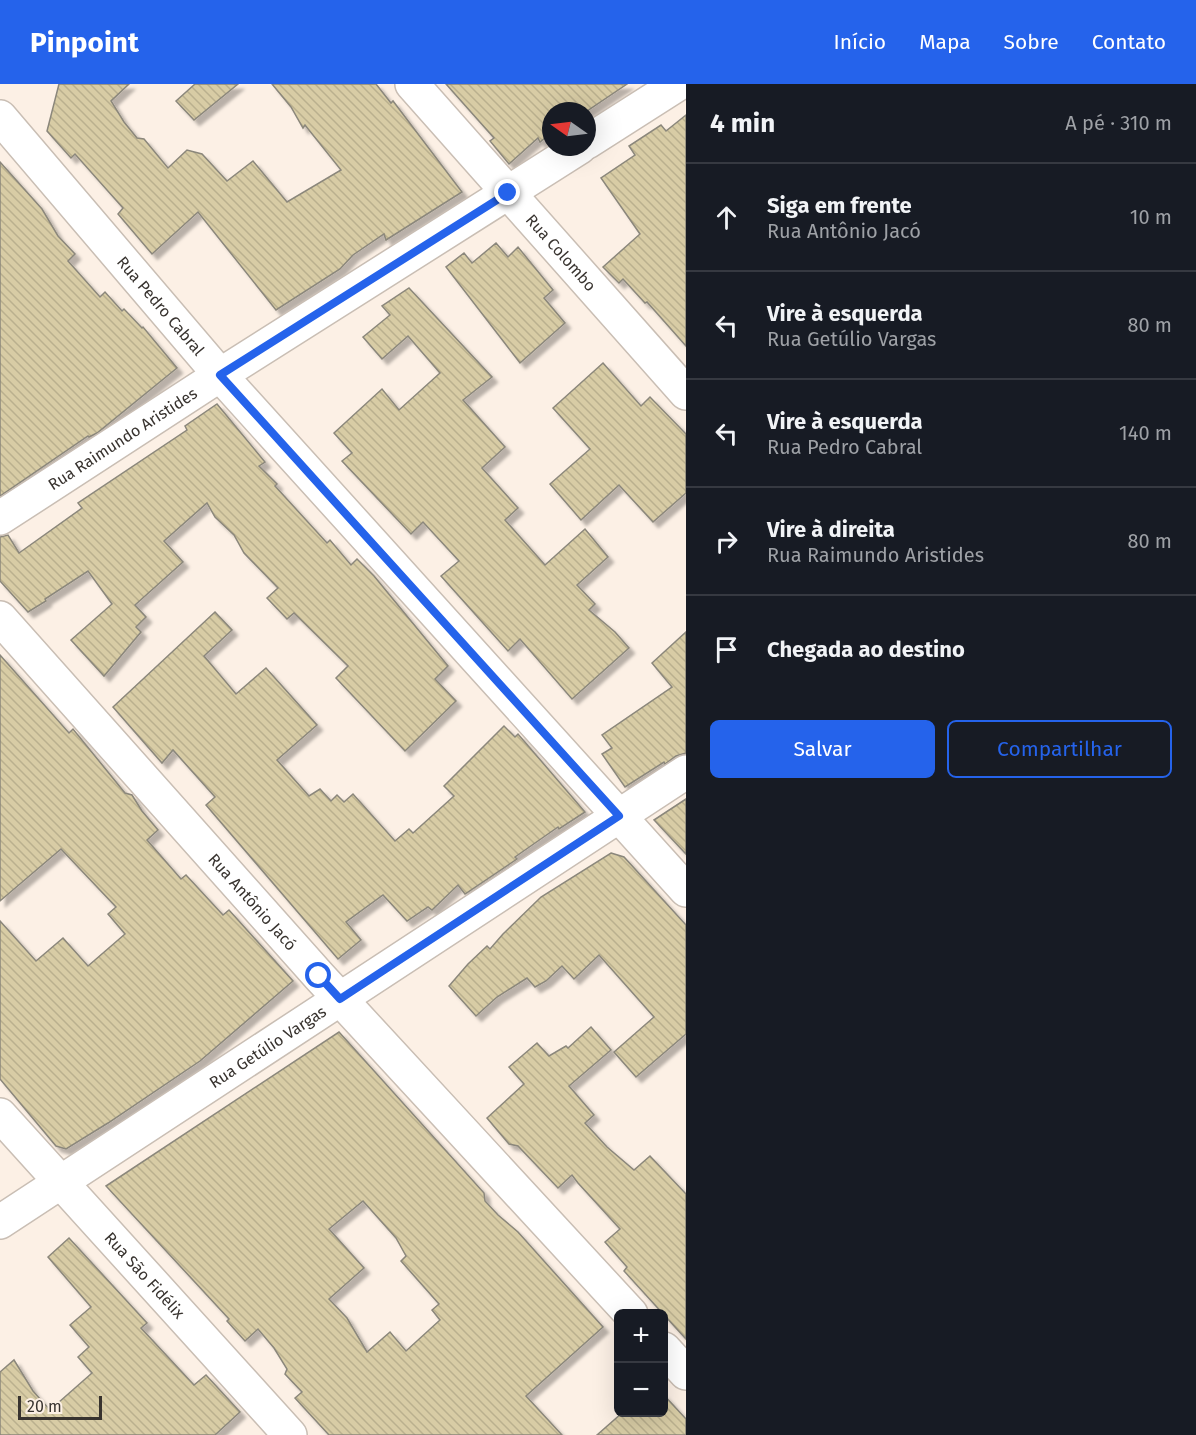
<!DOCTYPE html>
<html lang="pt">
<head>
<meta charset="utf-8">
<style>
	:root { --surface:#171b24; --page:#20242c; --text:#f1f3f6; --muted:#9ea1a6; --line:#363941; --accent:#2563eb }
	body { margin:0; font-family:"Fira Sans",sans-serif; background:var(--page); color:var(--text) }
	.controls { position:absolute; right:18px; bottom:18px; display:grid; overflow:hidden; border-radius:9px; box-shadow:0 6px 24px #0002 }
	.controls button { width:54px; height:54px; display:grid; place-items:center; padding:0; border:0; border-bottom:2px solid var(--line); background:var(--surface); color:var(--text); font:30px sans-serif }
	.compass { position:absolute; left:542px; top:18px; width:54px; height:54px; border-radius:50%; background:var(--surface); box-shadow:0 6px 24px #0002; rotate:284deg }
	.scale { position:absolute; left:18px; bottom:15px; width:84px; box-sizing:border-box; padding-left:6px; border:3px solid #38332f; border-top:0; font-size:16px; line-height:21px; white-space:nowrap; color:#38332f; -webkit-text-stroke:4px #fcf0e5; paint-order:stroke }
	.stop { position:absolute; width:18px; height:18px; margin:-14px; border:4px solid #2563eb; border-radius:50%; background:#fff }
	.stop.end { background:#2563eb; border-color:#fff; box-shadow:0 2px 6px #0008 }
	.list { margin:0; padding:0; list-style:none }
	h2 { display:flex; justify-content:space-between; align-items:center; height:78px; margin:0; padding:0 24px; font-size:26px }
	h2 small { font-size:20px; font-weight:400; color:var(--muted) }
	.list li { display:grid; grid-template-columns:39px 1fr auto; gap:18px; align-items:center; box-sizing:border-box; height:108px; padding:0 24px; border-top:2px solid var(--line) }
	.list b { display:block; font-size:22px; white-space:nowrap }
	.list p { margin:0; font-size:20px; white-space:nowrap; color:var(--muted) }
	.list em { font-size:20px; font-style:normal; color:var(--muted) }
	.actions { display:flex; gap:12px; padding:18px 24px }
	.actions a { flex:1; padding:14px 0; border:2px solid var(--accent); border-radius:9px; text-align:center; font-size:21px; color:var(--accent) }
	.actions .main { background:var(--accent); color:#fff }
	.icon { flex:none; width:33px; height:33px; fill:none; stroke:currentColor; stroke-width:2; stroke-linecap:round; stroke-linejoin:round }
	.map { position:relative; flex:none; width:686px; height:1351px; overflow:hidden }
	header { display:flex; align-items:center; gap:36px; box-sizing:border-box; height:84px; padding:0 30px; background:var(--accent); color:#fff }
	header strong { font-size:28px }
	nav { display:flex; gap:33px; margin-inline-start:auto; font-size:21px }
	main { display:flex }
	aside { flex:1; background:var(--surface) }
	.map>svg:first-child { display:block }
</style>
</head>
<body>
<header>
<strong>Pinpoint</strong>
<nav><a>Início</a><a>Mapa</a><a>Sobre</a><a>Contato</a></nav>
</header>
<main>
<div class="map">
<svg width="686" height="1351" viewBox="0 0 686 1351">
	<defs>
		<pattern id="building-back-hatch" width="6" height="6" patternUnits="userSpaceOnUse" patternTransform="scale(1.5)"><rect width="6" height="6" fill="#d8cca5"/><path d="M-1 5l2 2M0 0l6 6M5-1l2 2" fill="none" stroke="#bab08e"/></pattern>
		<filter id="shadow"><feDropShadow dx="5.5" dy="5.5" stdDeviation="1.5" flood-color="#0004"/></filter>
	</defs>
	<rect width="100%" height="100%" fill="#fcf0e5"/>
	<!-- building -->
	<g fill="url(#building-back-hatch)" stroke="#8b877b" stroke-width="1.5" fill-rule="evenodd" filter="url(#shadow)">
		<path d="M59,0H129L111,17L124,38L137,54L144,55L168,84L187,66L202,70L227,97L253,77L287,118L341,86L305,41L303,44L291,23L272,0H376L391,19L393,17L462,108L386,156L384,150L353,171L340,185L276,226L198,128L152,170L118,130L123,124L75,70L71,74L47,47Z"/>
		<path d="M195,0H238L194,36L176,17Z"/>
		<path d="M446,0H627L587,27H551V49L540,58L538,54L509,80L490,57L494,54Z"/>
		<path d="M686,31V262L647,218L645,219L623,195L619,199L603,183L640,150L601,94L635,71L629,62L661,41L666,47Z"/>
		<path d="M0,78L42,125L58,152L75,170L68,177L100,213L105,208L122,227L124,225L142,244L143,243L177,284L97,349L89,353L88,352L0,412Z"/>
		<path d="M496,159L508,173L518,163L553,206L544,214L565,239L520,279L446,183L464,169L472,179Z"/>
		<path d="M409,204L492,293L463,316L505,363L482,384L518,424L505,436L545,481L585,445L608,473L577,501L595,520L589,526L615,548L629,564L572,615L520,555L508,567L441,492L459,477L423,438L411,450L342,377L352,369L334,349L382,305L399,326L440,289L408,252L382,275L363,253L390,231L382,222Z"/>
		<path d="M603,279L641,322L650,313L686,350V409L653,438L619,401L581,436L550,400L590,365L553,324Z"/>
		<path d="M217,320L265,378L259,382L277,400L275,402L327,459L330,456L351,481L357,475L374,492L448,582L435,595L456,617L405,667L336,594L348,582L294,529L287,535L267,514L278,504L244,469L234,451L215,433L207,419L164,457L183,478L135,521L146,533L136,543L141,548L104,592L71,556L112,520L88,487L45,515L46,517L28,528L0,497V453L8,451L19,469L82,424L78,419L187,346L185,342Z"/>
		<path d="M215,528L232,546L204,572L236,610L266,584L317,641L277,676L309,712L320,705L331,717L337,711L344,718L353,710L395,757L409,745L413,749L454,712L444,702L504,642L515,653L518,650L585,728L559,745L558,743L515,773L517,775L465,810L458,801L432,826L428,823L407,837L383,811L346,838L361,856L338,875L206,721L215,713L173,666L162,679L113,623Z"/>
		<path d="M686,548V669L676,672L665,680L664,678L625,703L602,670L612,664L602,651L672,603L652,579Z"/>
		<path d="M0,571L69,649L73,645L125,709L132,711L142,727L158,746L147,756L181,795L186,791L223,831L229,826L293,897L200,977L108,1039L66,1065L56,1062L0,995V837L36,877L63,854L88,882L125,850L108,830L116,823L61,765L0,817Z"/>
		<path d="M686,715V770L654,736Z"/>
		<path d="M611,769L624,773L686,841V950L636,993L614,968L654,933L599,871L574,895L562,882L546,897L535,903L527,894L497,913L476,932L449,902L468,880L487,862L490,865L503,850L541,813Z"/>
		<path d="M591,943L611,966L569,1002L594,1031L585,1039L607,1063L634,1086L650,1072L686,1110V1255L624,1187L627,1183L605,1158L620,1145L578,1099L572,1091L558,1104L518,1062L509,1060L487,1034L524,1000L509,983L537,959L549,972L566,962L568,964Z"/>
		<path d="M339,948L484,1109L485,1117L498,1131L518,1148L603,1243L526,1312L562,1351H329L295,1314L302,1308L285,1290L287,1285L274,1264L258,1245L245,1257L227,1237L229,1235L106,1102ZM363,1117L396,1154L406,1172L401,1177L439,1220L432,1226L440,1236L406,1267L390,1248L367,1268L347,1234L329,1215L364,1184L329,1145Z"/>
		<path d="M69,1154L147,1239L141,1244L194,1301L206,1291L240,1328L215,1351H0V1288L14,1276L33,1307L50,1326L92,1289L78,1273L89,1263L70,1241L91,1223L48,1173Z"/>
		<path d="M663,1310L686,1335V1351H597L622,1329H663Z"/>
	</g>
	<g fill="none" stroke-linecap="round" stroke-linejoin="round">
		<defs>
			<g id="minor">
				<path id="s1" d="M412,0L686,309"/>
				<path id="s2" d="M0,33L220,291L686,806"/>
				<path d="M587,58L678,0"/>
				<path id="s3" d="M0,434L220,291L580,63"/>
				<path id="s4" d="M0,534L319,892L631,1230"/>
				<path id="s5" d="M0,1031L290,1351"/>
				<path id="s6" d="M0,1138L686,688"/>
				<path d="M664,1265L686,1289"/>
			</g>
		</defs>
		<!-- minor casing -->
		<use href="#minor" stroke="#c9beb4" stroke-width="36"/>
		<!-- minor -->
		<use href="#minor" stroke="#fff" stroke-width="33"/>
	</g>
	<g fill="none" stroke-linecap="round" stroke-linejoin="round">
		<!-- route -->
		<path stroke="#2563eb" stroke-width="8" d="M319,892L340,915L619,732L220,291L508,109"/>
	</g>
	<g text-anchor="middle" stroke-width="6" stroke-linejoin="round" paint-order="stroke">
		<!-- street labels -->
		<g font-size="16" fill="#38332f" stroke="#fcf0e5">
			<text dy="6" stroke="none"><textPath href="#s1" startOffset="225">Rua Colombo</textPath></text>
			<text dy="6" stroke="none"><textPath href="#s2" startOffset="248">Rua Pedro Cabral</textPath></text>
			<text dy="6" stroke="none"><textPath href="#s3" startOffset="146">Rua Raimundo Aristides</textPath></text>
			<text dy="6" stroke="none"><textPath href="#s4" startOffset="380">Rua Antônio Jacó</textPath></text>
			<text dy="6" stroke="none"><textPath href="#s6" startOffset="320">Rua Getúlio Vargas</textPath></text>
			<text dy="6" stroke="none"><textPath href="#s5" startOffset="216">Rua São Fidélix</textPath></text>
		</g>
	</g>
</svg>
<div class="controls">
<button>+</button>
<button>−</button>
</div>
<svg class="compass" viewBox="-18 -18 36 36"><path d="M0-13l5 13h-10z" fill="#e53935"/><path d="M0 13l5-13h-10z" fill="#9ea1a6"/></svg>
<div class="scale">20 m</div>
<div class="stop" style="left:319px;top:892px"></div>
<div class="stop end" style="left:508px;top:109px"></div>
</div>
<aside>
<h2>4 min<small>A pé · 310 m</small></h2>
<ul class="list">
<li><svg class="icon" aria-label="ahead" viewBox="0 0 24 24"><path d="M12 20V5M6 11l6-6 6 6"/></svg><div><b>Siga em frente</b><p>Rua Antônio Jacó</p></div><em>10 m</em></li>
<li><svg class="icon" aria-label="left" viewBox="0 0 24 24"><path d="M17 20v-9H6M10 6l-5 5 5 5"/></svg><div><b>Vire à esquerda</b><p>Rua Getúlio Vargas</p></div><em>80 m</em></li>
<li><svg class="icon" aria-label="left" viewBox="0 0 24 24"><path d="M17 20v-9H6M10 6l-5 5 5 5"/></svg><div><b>Vire à esquerda</b><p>Rua Pedro Cabral</p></div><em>140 m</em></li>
<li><svg class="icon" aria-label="right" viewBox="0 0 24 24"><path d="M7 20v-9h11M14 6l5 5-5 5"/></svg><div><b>Vire à direita</b><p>Rua Raimundo Aristides</p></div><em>80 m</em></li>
<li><svg class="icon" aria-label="arrive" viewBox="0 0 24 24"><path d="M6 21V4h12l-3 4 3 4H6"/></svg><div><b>Chegada ao destino</b></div></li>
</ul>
<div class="actions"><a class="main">Salvar</a><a>Compartilhar</a></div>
</aside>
</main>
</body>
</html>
